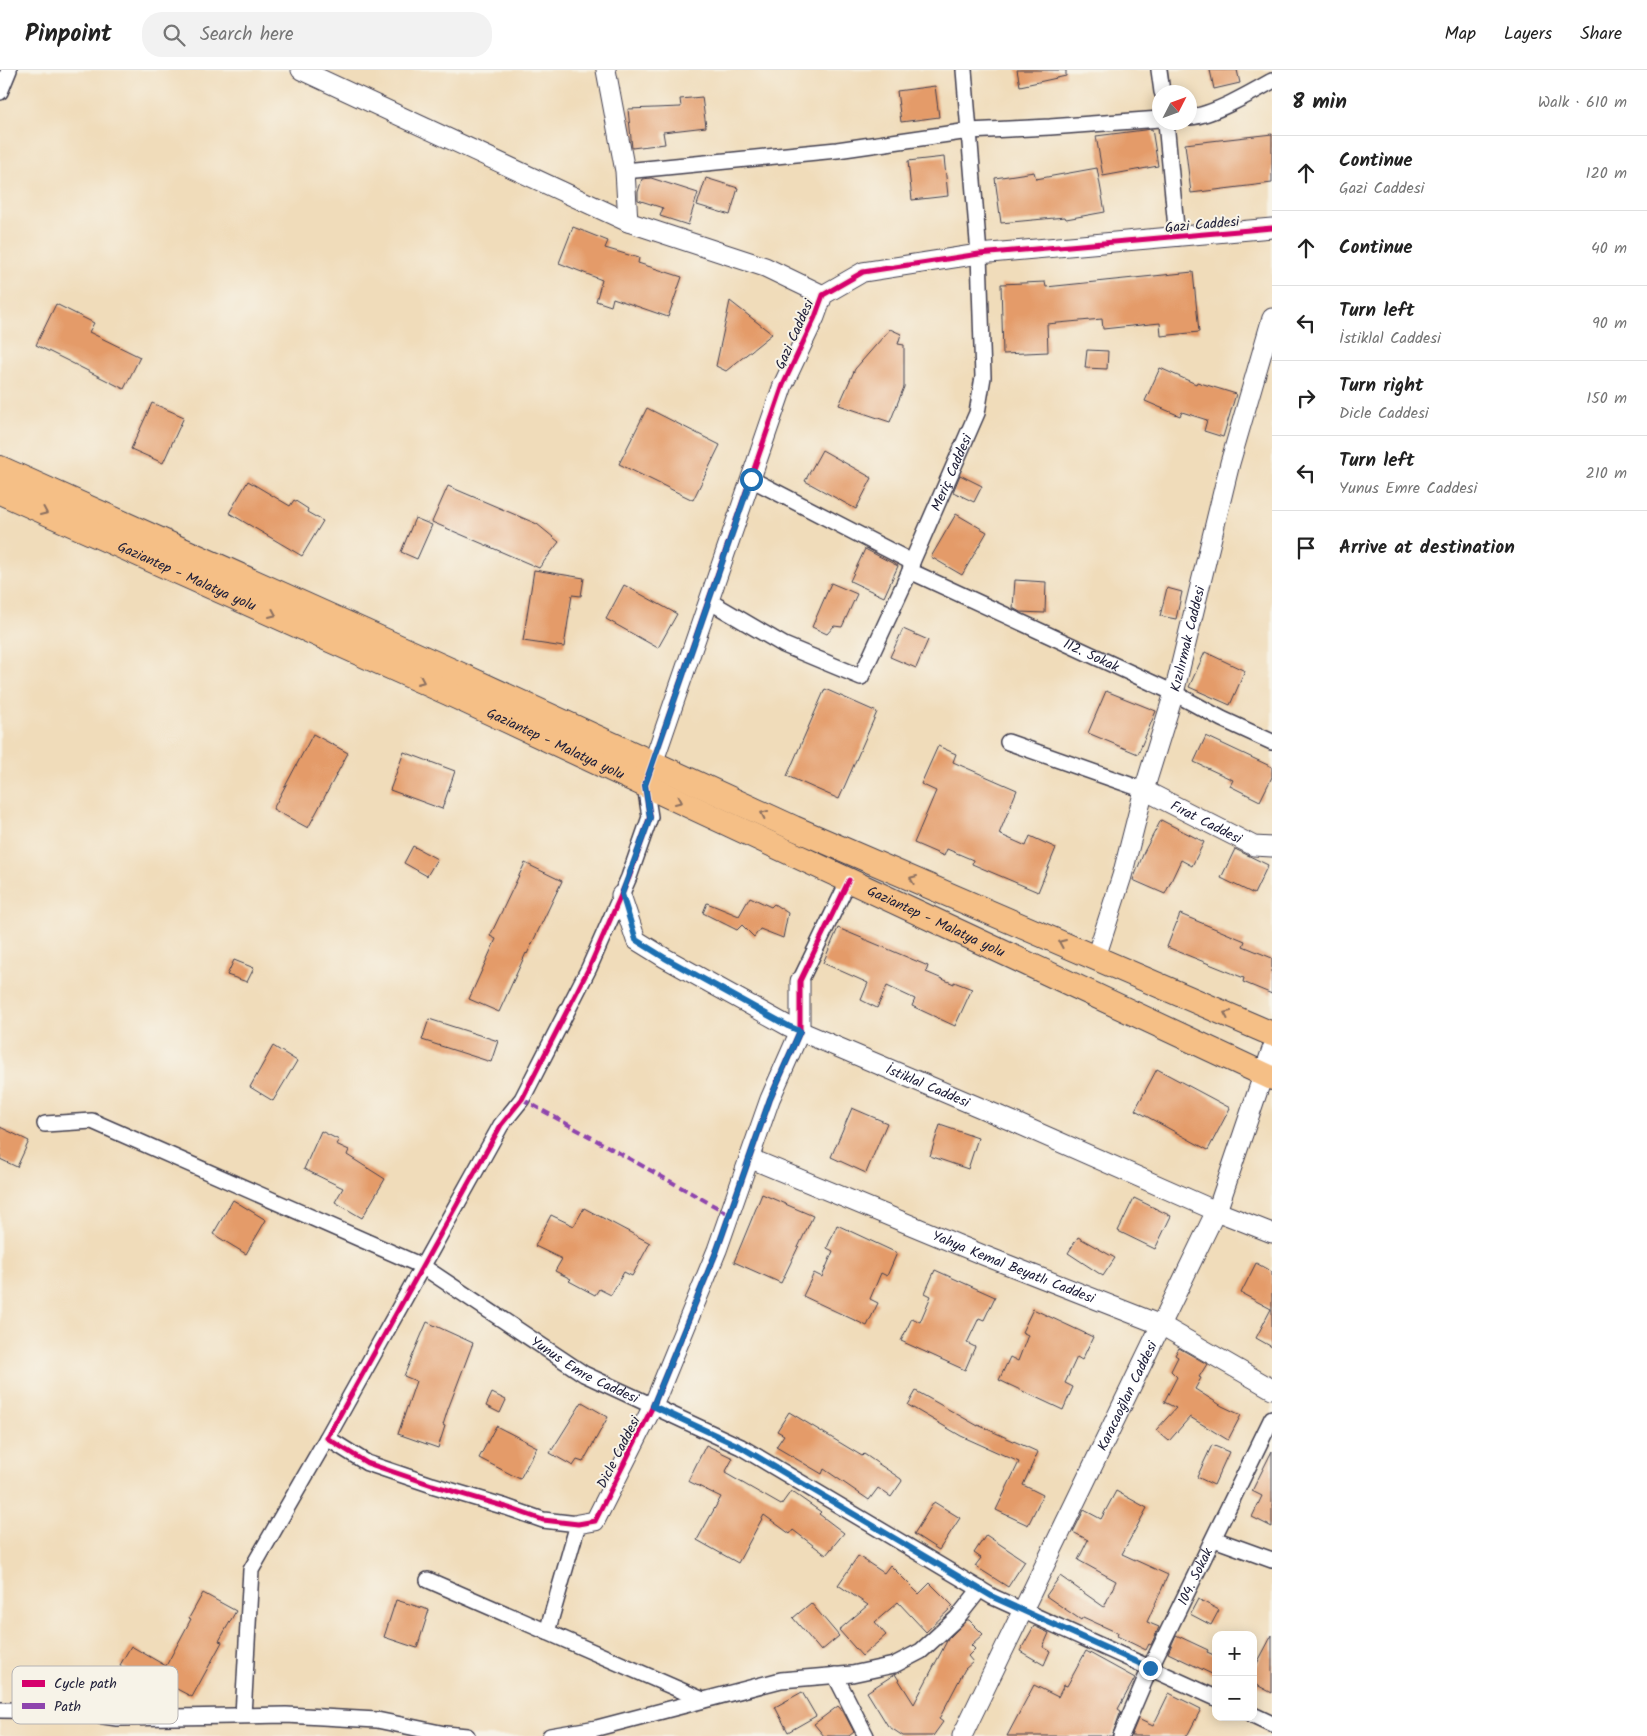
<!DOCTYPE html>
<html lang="en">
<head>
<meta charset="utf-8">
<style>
	:root { --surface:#fff; --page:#f2f2f2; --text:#222; --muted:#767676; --line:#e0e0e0 }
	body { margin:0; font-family:Kalam,sans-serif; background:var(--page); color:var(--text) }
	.controls { position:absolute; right:15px; bottom:15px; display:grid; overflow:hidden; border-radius:10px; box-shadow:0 2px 12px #0003 }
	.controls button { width:45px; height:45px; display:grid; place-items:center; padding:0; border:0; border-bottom:1px solid var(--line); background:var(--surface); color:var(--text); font:25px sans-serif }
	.compass { position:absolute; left:1152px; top:15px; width:45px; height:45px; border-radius:50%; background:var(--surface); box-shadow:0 2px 12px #0003; rotate:48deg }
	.stop { position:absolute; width:15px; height:15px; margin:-11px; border:4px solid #1f6fb2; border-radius:50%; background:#fff }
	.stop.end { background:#1f6fb2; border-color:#fff; box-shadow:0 1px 5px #0008 }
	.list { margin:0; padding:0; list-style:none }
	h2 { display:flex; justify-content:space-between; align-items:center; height:65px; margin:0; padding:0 20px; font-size:21px }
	h2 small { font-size:16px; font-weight:400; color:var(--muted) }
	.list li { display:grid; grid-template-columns:32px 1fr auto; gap:15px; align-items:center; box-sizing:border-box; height:75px; padding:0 20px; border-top:1px solid var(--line) }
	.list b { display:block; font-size:19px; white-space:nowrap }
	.list p { margin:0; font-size:16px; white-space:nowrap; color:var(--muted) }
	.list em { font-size:16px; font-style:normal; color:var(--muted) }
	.icon { flex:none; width:28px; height:28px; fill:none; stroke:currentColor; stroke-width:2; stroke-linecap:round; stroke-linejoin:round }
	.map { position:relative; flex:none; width:1272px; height:1666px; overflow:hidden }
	header { display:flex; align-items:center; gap:30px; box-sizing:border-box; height:70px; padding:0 25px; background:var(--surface); border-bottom:1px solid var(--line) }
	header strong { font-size:24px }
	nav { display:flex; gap:28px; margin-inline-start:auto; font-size:18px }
	.search { width:350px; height:45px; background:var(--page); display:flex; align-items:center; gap:12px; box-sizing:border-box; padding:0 18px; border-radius:20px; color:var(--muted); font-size:19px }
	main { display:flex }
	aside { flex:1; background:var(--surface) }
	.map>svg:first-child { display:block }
</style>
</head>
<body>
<header>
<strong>Pinpoint</strong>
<div class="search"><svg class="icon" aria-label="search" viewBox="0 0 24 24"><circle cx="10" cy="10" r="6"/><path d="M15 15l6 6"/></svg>Search here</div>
<nav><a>Map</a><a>Layers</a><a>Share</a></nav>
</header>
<main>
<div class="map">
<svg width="1272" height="1666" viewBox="0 0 1272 1666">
	<rect width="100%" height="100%" fill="#f7f3e8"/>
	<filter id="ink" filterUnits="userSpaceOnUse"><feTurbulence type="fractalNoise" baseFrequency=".02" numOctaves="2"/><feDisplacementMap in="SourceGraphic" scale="10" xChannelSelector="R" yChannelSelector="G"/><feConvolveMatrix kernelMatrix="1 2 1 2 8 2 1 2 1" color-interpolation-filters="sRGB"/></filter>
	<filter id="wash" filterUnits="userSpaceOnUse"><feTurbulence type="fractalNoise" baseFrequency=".0096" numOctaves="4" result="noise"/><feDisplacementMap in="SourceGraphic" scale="20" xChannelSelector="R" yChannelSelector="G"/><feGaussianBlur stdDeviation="1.12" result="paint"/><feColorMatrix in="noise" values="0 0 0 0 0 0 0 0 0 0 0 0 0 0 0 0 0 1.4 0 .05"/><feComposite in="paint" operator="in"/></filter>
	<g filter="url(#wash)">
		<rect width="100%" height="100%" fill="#f0dcba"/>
		<g id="blocks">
			<!-- building -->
			<g fill="#e49b69">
				<path d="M1017,0H1066V6L1020,16Z"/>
				<path d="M1210,0H1237L1240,13L1214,19Z"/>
				<path d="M935,16L939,47L901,52L897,21Z"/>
				<path d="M702,27L706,57L663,62L665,74L632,78L628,39L681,37L680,29Z"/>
				<path d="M1152,59L1158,96L1103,106L1096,66Z"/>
				<path d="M1272,64V113L1191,123L1185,74Z"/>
				<path d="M944,87L948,126L912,130L908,91Z"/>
				<path d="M1097,98L1105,142L1066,149L1065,147L1001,153L995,108L1034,102L1036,109Z"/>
				<path d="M651,108L698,123L688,155L660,146L663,138L638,130V122L642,109Z"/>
				<path d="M706,108L738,118L730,145L697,135Z"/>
				<path d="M573,157L608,171L605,178L639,188L638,193L682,207L668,247L613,228L611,236L596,231L602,210L559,193Z"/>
				<path d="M1193,202L1199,262L1161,266L1160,253L1103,259L1102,249L1047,254L1048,282L1003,284L1001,214L1045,212L1046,217Z"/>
				<path d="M730,231L772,264L726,301L716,296Z"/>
				<path d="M56,234L94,253L89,262L140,287L124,319L36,275Z"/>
				<path d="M890,259L901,264L898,274L904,275V317L890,352L839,335L855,299Z"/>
				<path d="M1087,280L1108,281L1107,299L1085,298Z"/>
				<path d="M1160,298L1196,314L1197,312L1236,324L1223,367L1204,361L1207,350L1182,342L1180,346L1145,331Z"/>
				<path d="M152,333L184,347L163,393L131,379Z"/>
				<path d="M647,338L720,375L693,430L619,394Z"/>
				<path d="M822,380L872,408L856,439L805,411Z"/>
				<path d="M960,405L982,416L974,432L953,422Z"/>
				<path d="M248,411L290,436L294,430L308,439L307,442L323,451L302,486L229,443Z"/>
				<path d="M448,416L537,454L559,472L539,498L432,452Z"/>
				<path d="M956,444L987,462L962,505L931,487Z"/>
				<path d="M415,448L432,455L417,489L401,482Z"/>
				<path d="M865,479L898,496L884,527L850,511Z"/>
				<path d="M534,500L584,508L581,526L572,525L564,577L523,571Z"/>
				<path d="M1015,510L1046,512L1045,543L1020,542L1013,538Z"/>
				<path d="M831,513L857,524L842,557L834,556L827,564L812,557Z"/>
				<path d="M624,515L677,544L658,578L606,549Z"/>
				<path d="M1167,518L1182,522L1176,549L1160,546Z"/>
				<path d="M903,559L928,570L916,598L890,587Z"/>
				<path d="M1205,582L1245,601L1230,635L1189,617Z"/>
				<path d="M825,619L877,642L839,729L787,706Z"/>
				<path d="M1106,621L1156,641L1138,684L1088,663Z"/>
				<path d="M313,664L348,683L308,758L273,739Z"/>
				<path d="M1206,666L1272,697V707L1260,731L1230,716L1233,710L1194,692Z"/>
				<path d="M938,676L956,684L953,692L1017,720L999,764L1026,776L1030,766L1056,778L1038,822L972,794L973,790L947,779L944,786L914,773L936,721L921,714Z"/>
				<path d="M404,682L455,701L442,739L390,720Z"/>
				<path d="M1161,750L1204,772L1192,796L1181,790L1165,824L1133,810L1144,782Z"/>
				<path d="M413,776L437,789L427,806L404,793Z"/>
				<path d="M1235,779L1268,795L1254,824L1221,808Z"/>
				<path d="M525,793L562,811L527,884L526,883L499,942L469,929L496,869L490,866Z"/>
				<path d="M750,827L771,837L774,834L788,843L783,868L760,859L754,867L742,855L737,860L703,843L707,833L739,846Z"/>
				<path d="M1180,844L1245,871L1243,876L1272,888V924L1243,912L1244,908L1167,877Z"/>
				<path d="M838,858L928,896L926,902L954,914V912L972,919L955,956L912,936L915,929L887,916L877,938L861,930L868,913L823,893Z"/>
				<path d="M234,890L254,898L247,912L227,905Z"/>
				<path d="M429,949L498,971L491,992L422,970Z"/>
				<path d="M273,976L297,991L273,1031L250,1017Z"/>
				<path d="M1157,999L1230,1038L1208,1080L1135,1040Z"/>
				<path d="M852,1038L887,1053L866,1103L831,1087Z"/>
				<path d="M940,1055L978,1068L968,1099L930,1086Z"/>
				<path d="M0,1057L29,1071L17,1097L0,1089Z"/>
				<path d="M321,1061L339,1070L336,1074L349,1080L347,1085L385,1109L362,1148L335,1132L343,1118L304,1099Z"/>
				<path d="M762,1124L813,1146L781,1213L734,1192Z"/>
				<path d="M1134,1128L1171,1146L1155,1179L1118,1161Z"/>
				<path d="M233,1130L266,1150L246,1184L213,1164Z"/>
				<path d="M584,1138L650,1173L632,1206L624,1202L611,1225L599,1219L595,1225L569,1211L571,1209L555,1201L562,1189L535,1176L551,1145L574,1156Z"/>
				<path d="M837,1155L897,1183L887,1206L881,1203L870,1229L878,1233L867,1256L803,1226L814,1203L822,1207L833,1181L827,1178Z"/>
				<path d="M1078,1167L1115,1188L1103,1206L1068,1183Z"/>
				<path d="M1256,1193L1272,1202V1277L1256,1268L1271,1239L1241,1223Z"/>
				<path d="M935,1200L995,1227L984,1250L979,1248L967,1273L975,1277L965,1300L901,1271L912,1248L920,1252L931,1226L925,1223Z"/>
				<path d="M1033,1239L1093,1267L1082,1290L1077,1287L1065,1313L1073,1317L1063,1340L999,1310L1010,1287L1018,1291L1028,1265L1022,1262Z"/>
				<path d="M427,1252L473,1273L448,1339L443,1355L445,1356L438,1378L398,1364L416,1311L404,1306Z"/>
				<path d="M1179,1278L1207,1294L1199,1307L1201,1308L1195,1319L1222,1336L1241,1345L1228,1370L1190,1347L1169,1371L1156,1360L1176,1338L1164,1332L1177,1307L1171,1301L1178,1287L1175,1285Z"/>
				<path d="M916,1321L978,1356V1355L1038,1382L1023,1415L1043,1425L1028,1455L996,1440L1019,1392L961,1366L908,1335Z"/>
				<path d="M492,1323L506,1330L500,1343L486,1336Z"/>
				<path d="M582,1332L608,1347L583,1392L577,1390L573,1396L550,1383Z"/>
				<path d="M789,1342L862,1386L864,1384L901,1409L902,1411L891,1427L878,1418L869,1430L824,1399L822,1404L776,1377L784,1365L777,1361Z"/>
				<path d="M496,1356L537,1377L520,1409L479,1388Z"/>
				<path d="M706,1375L733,1388L725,1403L781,1435L791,1421L821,1442L819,1444L844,1463L826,1485L793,1460L790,1464L764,1445L738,1493L697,1470L721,1427L688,1411Z"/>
				<path d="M1212,1375L1229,1382L1214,1415L1197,1407Z"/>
				<path d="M1272,1381V1457L1252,1447L1262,1426L1252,1421Z"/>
				<path d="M1116,1421L1147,1438L1122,1484L1168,1505L1147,1552L1159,1557L1151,1575L1149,1574L1146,1580L1117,1566L1118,1563L1083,1547L1081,1550L1046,1526L1060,1506L1104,1537L1116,1511L1078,1490L1088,1470L1073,1462L1084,1440L1101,1449Z"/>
				<path d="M934,1432L960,1448L939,1480L914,1464Z"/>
				<path d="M986,1465L1025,1491L1008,1517L975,1496L981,1488L974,1483Z"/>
				<path d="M858,1486L884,1503L890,1495L919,1524L930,1513L953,1536L926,1562L898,1532L875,1552L886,1565L862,1586L839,1560L868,1535L838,1515Z"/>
				<path d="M203,1523L236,1541L219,1571L222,1572L192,1627L145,1602L141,1609L120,1595L131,1576L166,1596L191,1549L189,1548Z"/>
				<path d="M1198,1529L1219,1540L1211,1555L1190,1544Z"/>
				<path d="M396,1530L429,1540L417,1578L384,1567Z"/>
				<path d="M811,1533L839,1566L821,1581L793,1548Z"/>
				<path d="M967,1550H969L983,1564L971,1575L975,1579L968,1586L973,1592L965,1599L939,1649L943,1652L933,1666H903L888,1656L867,1622L895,1604L914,1634L948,1569Z"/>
				<path d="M1034,1556L1049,1563L1043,1577L1050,1581L1044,1595L1020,1581Z"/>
				<path d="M1176,1565L1208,1580L1207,1582L1216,1586V1606L1168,1583Z"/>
				<path d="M1272,1565V1623L1253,1613V1601Z"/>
				<path d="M1086,1581L1135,1608L1118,1639L1121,1641L1112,1666H1007L1034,1615L1058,1627L1064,1615L1067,1616Z"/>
				<path d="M802,1622L816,1646L788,1662L775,1637Z"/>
				<path d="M1169,1623L1201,1639L1187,1666H1131L1138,1649L1153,1656Z"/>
				<path d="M838,1636L844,1643L854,1662L849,1666H824L814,1654Z"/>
			</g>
		</g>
	</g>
	<g filter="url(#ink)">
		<use href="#blocks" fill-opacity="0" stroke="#413e4e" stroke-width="1"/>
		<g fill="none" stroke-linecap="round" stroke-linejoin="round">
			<defs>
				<g id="minor">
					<path d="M1159,0L1162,22"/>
					<path d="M0,22L9,0"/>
					<path d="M1190,47C1213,45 1251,23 1272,11"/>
					<path d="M1166,52L1177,168"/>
					<path d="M625,101L837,80L969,61L1050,57L1160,49"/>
					<path d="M751,409L912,492"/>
					<path id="s1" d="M910,501L1174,623L1222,649L1272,672"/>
					<path id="s2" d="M709,531L784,575L861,607L910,501L912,492L977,343L983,307L979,184L964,0"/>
					<path d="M1008,672L1144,720"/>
					<path d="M800,911L849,810"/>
					<path id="s3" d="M45,1054L92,1051L422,1196L584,1304L741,1377L993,1527L1216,1628"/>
					<path d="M1214,1469L1272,1490"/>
					<path d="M428,1510L703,1630"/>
					<path d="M547,1562L578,1454L543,1450L506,1437L432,1415L367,1393L327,1368L501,1055L522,1029L589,898L629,807L650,747L645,715"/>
					<path d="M835,1605L866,1666"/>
					<path d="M0,1640L72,1641L117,1648L286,1645L377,1650L445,1664L467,1666"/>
					<path d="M243,1645L251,1500L327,1368"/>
					<path d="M1253,1645L1272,1654"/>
					<path d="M550,1666L597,1658L781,1610L852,1604L894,1595L921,1581L957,1548L980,1519"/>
					<path id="s4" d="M1121,1666L1150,1598L1272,1348"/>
				</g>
				<g id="tertiary">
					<path d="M301,0L628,152"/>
					<path d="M606,0L625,101L628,152L765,197L823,225"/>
					<path d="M649,705L783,315L815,247L823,225L863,202L979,184L1272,158"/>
					<path id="s5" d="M1144,720L1254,776L1272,777"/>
					<path id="s6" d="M621,825L636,870L665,888L788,956L1014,1052L1216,1141L1272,1163"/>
					<path id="s7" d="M1096,887L1122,806L1144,720L1174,623L1230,393L1272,248"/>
					<path id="s8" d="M749,1088L983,1185L1161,1255L1272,1319"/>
					<path d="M578,1454L595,1451L653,1336L717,1180L770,1029L800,961V911"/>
					<path id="s9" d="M962,1666L1219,1135L1272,979"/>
				</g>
				<g id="trunk">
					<path d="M0,398L457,603L794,758L1272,964"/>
					<path id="s10" d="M0,422L448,623L1272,1008"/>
				</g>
			</defs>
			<!-- minor casing -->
			<use href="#minor" stroke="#413e4e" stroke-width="18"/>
			<!-- tertiary casing -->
			<use href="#tertiary" stroke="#413e4e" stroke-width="21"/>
			<!-- trunk casing -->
			<use href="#trunk" stroke="#413e4e" stroke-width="26"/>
			<!-- minor -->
			<use href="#minor" stroke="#fff" stroke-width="15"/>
			<!-- tertiary -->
			<use href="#tertiary" stroke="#fff" stroke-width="19"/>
			<!-- trunk -->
			<use href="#trunk" stroke="#f5bf86" stroke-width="24"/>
			<!-- quiet -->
			<path stroke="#8e44ad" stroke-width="4" stroke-dasharray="8 4" stroke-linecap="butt" d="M522,1029L729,1144"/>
			<defs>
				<path id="cycleway" d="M849,810L800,911V961L770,1029L717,1180L653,1336L595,1451L578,1454L543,1450L506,1437L432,1415L367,1393L327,1368L501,1055L522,1029L589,898L629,807L650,747L645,715L783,315L815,247L823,225L863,202L979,184L1272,158"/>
			</defs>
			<!-- cycleway casing -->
			<use href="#cycleway" stroke="#f7f3e8" stroke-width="8"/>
			<!-- cycleway -->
			<use href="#cycleway" stroke="#d6006c" stroke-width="5"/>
		</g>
		<!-- one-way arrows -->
		<defs><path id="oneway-chevron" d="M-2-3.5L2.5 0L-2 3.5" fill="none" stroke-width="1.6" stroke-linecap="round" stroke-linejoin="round" transform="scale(1.25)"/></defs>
		<g stroke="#8c7060">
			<use href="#oneway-chevron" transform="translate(44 442) rotate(24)"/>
			<use href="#oneway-chevron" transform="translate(273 544) rotate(24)"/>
			<use href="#oneway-chevron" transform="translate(421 611) rotate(24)"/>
			<use href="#oneway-chevron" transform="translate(679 731) rotate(25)"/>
			<use href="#oneway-chevron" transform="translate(764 744) rotate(-155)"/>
			<use href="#oneway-chevron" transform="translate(913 809) rotate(-157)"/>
			<use href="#oneway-chevron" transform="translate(1062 873) rotate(-157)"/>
			<use href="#oneway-chevron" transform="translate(1227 944) rotate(-156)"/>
		</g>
	</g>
	<g fill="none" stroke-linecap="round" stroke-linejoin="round" filter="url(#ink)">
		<!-- route -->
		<path stroke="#1f6fb2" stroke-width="6" d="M751,409L645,715L650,748L622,824L636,870L665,888L788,956L800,961L770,1029L717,1180L653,1336L741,1377L993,1527L1150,1598"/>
	</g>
	<g text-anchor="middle" stroke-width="4" stroke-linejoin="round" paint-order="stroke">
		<!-- street labels -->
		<g font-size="14" fill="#22223b" stroke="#f7f3e8">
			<text transform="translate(1202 154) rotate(-5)" y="5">Gazi Caddesi</text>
			<text transform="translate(794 264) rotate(-66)" y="5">Gazi Caddesi</text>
			<text dy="5" stroke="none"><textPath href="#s2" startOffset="394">Meriç Caddesi</textPath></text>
			<text dy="5" stroke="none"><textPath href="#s10" startOffset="205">Gaziantep - Malatya yolu</textPath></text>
			<text dy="5" stroke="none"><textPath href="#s7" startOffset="331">Kızılırmak Caddesi</textPath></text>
			<text dy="5" stroke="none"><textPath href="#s1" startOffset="200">112. Sokak</textPath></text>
			<text dy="5" stroke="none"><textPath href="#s10" startOffset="610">Gaziantep - Malatya yolu</textPath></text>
			<text dy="5" stroke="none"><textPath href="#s5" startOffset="70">Fırat Caddesi</textPath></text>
			<text dy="5" stroke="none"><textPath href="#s10" startOffset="1030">Gaziantep - Malatya yolu</textPath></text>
			<text dy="5" stroke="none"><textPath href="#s6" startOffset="374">İstiklal Caddesi</textPath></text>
			<text dy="5" stroke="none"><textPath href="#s8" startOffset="286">Yahya Kemal Beyatlı Caddesi</textPath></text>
			<text dy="5" stroke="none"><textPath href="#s3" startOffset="601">Yunus Emre Caddesi</textPath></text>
			<text dy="5" stroke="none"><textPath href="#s9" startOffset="378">Karacaoğlan Caddesi</textPath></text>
			<text transform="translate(618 1382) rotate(-63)" y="5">Dicle Caddesi</text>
			<text dy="5" stroke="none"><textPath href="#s4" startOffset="176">104. Sokak</textPath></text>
		</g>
	</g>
	<!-- legend -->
	<rect x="12" y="1596" width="166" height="58" rx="8" fill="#f7f3e8" stroke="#b7b4b4" stroke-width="1"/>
	<rect x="22" y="1610" width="23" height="7" fill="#d6006c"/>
	<rect x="22" y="1633" width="23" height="6" fill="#8e44ad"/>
	<g font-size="14" fill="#22223b">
		<text x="54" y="1618">Cycle path</text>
		<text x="54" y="1641">Path</text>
	</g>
</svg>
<div class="controls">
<button>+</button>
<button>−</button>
</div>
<svg class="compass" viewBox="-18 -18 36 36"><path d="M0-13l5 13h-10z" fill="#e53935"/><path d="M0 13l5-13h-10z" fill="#767676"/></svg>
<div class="stop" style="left:751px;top:409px"></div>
<div class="stop end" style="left:1150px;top:1598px"></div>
</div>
<aside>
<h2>8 min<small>Walk · 610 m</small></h2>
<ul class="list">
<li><svg class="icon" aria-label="ahead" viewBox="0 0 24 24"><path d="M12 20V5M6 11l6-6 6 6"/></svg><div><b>Continue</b><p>Gazi Caddesi</p></div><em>120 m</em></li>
<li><svg class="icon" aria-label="ahead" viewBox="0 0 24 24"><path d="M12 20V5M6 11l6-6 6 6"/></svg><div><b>Continue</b></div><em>40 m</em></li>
<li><svg class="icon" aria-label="left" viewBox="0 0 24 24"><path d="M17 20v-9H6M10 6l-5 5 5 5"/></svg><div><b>Turn left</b><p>İstiklal Caddesi</p></div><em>90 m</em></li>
<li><svg class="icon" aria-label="right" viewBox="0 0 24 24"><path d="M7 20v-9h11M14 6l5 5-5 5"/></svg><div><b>Turn right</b><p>Dicle Caddesi</p></div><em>150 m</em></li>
<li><svg class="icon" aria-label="left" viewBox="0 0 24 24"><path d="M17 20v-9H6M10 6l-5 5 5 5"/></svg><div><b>Turn left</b><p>Yunus Emre Caddesi</p></div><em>210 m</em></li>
<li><svg class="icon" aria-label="arrive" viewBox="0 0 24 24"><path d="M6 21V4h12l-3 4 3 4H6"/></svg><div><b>Arrive at destination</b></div></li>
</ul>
</aside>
</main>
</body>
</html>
